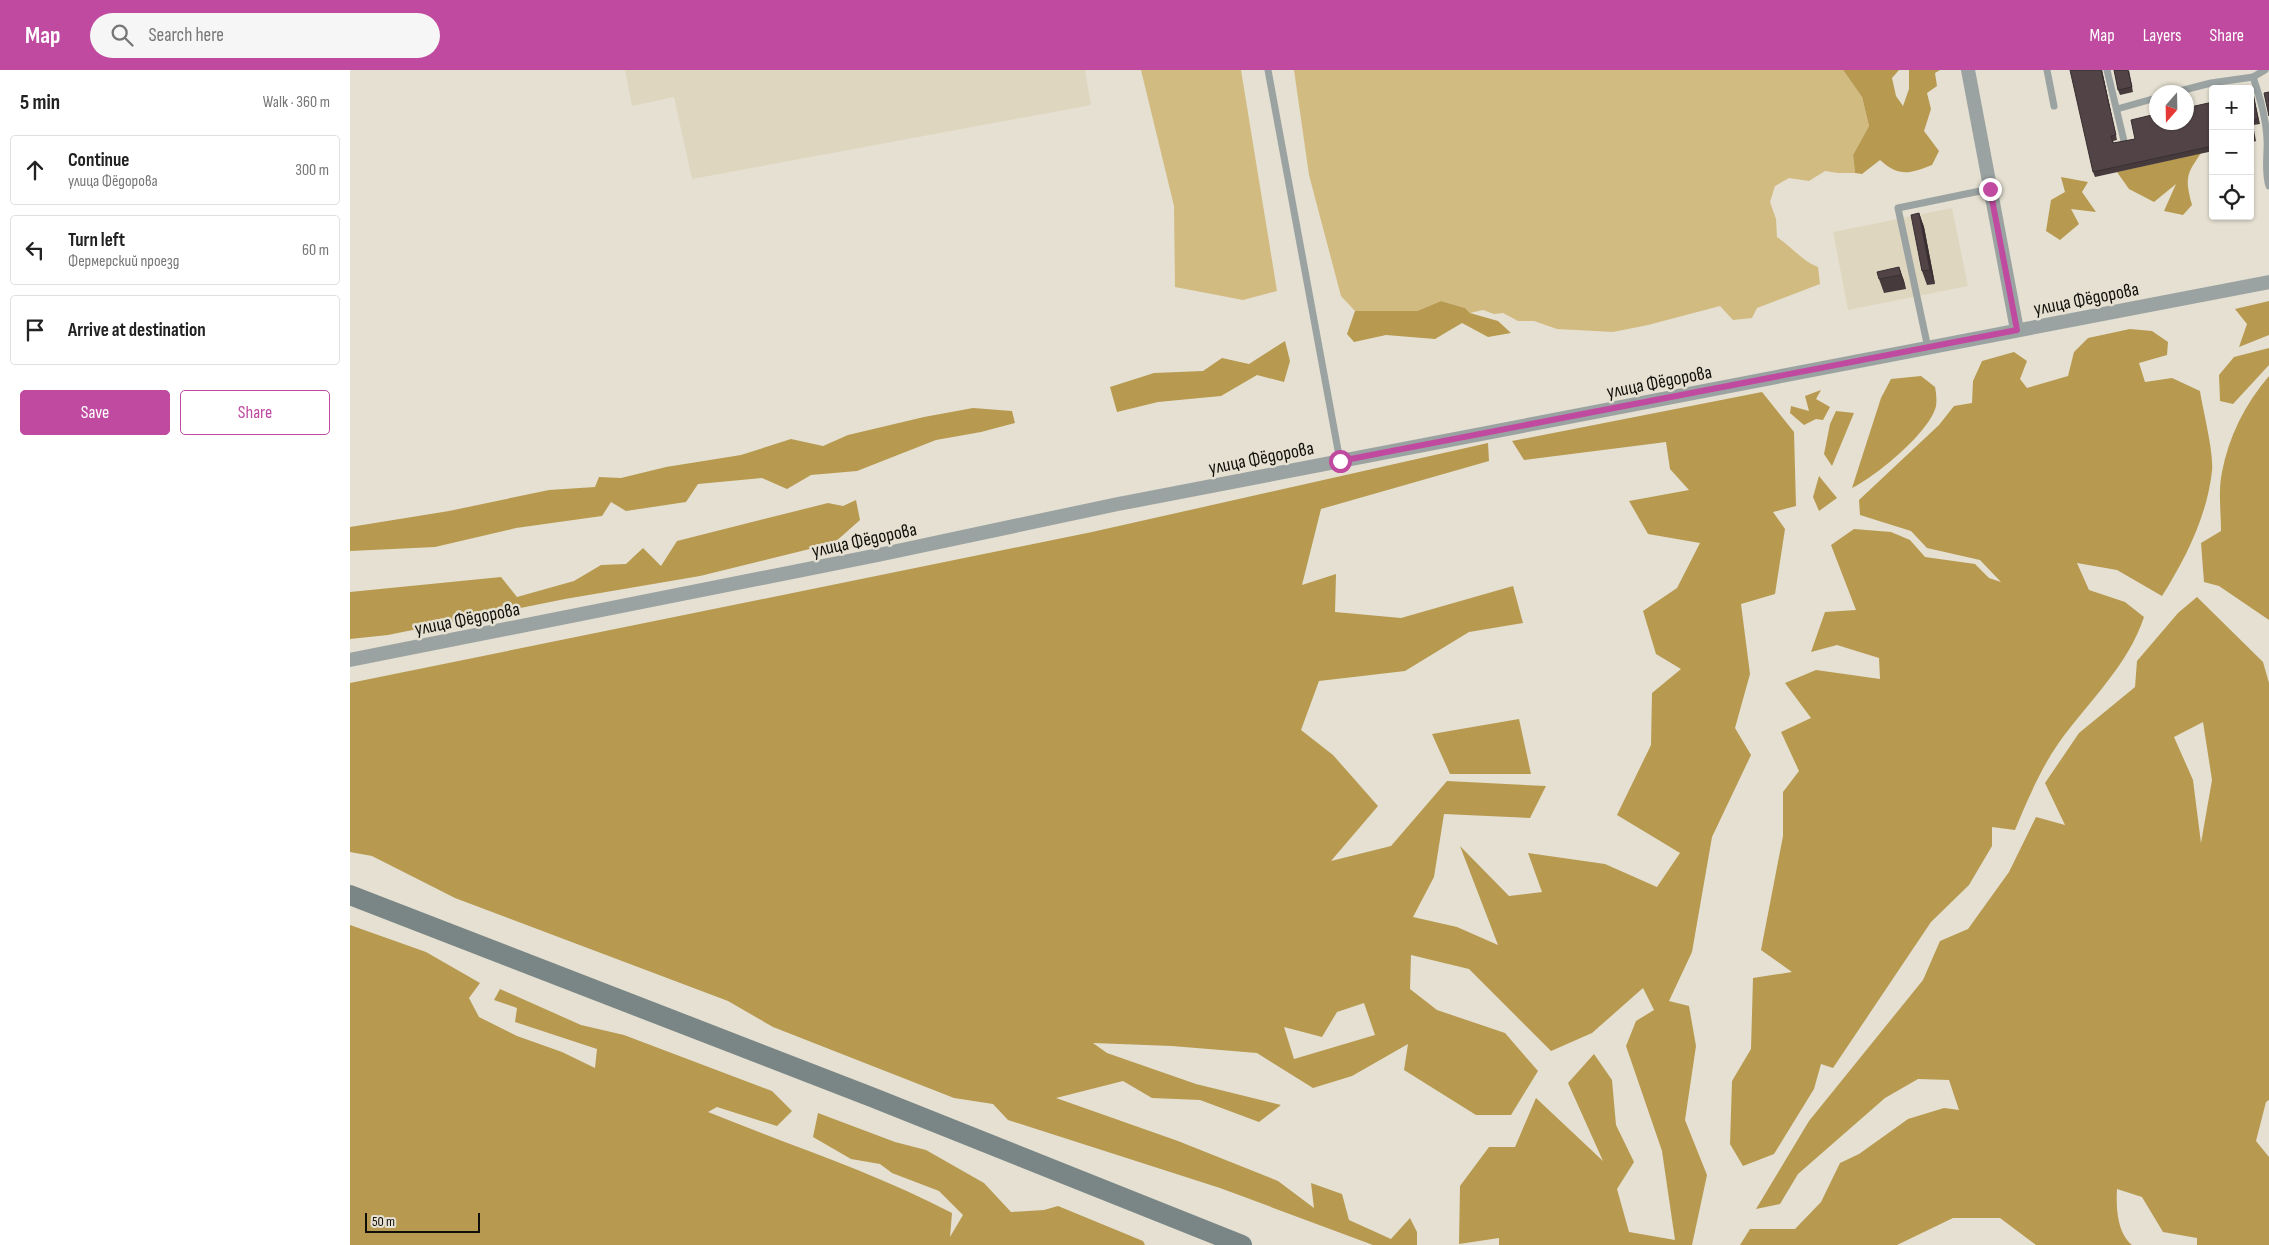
<!DOCTYPE html>
<html lang="en">
<head>
<meta charset="utf-8">
<style>
	:root { --surface:#fff; --page:#f6f6f6; --text:#222; --muted:#767676; --line:#e0e0e0; --accent:#c04aa0 }
	body { margin:0; font-family:"Sofia Sans Condensed",sans-serif; background:var(--page); color:var(--text) }
	.controls { position:absolute; right:15px; top:15px; display:grid; overflow:hidden; border-radius:5px; box-shadow:0 1px 4px #0004 }
	.controls button { width:45px; height:45px; display:grid; place-items:center; padding:0; border:0; border-bottom:1px solid var(--line); background:var(--surface); color:var(--text); font:25px sans-serif }
	.compass { position:absolute; left:1799px; top:15px; width:45px; height:45px; border-radius:50%; background:var(--surface); box-shadow:0 1px 4px #0004; rotate:200deg }
	.scale { position:absolute; left:15px; bottom:12px; width:115px; box-sizing:border-box; padding-left:5px; border:2px solid #110f0a; border-top:0; font-size:14px; line-height:18px; white-space:nowrap; color:#110f0a; -webkit-text-stroke:4px #e5e0d1; paint-order:stroke }
	.stop { position:absolute; width:15px; height:15px; margin:-11px; border:4px solid #c04aa0; border-radius:50%; background:#fff }
	.stop.end { background:#c04aa0; border-color:#fff; box-shadow:0 1px 5px #0008 }
	.list { margin:0; padding:0; list-style:none }
	h2 { display:flex; justify-content:space-between; align-items:center; height:65px; margin:0; padding:0 20px; font-size:21px }
	h2 small { font-size:16px; font-weight:400; color:var(--muted) }
	.list li { display:grid; grid-template-columns:32px 1fr auto; gap:15px; align-items:center; box-sizing:border-box; height:70px; margin:0 10px 10px; padding:0 10px; border:1px solid var(--line); border-radius:5px }
	.list b { display:block; font-size:19px; white-space:nowrap }
	.list p { margin:0; font-size:16px; white-space:nowrap; color:var(--muted) }
	.list em { font-size:16px; font-style:normal; color:var(--muted) }
	.actions { display:flex; gap:10px; padding:15px 20px }
	.actions a { flex:1; padding:11px 0; border:1px solid var(--accent); border-radius:5px; text-align:center; font-size:18px; color:var(--accent) }
	.actions .main { background:var(--accent); color:#fff }
	.icon { flex:none; width:28px; height:28px; fill:none; stroke:currentColor; stroke-width:2; stroke-linecap:round; stroke-linejoin:round }
	.map { position:relative; flex:none; width:1919px; height:1175px; overflow:hidden }
	header { display:flex; align-items:center; gap:30px; box-sizing:border-box; height:70px; padding:0 25px; background:var(--accent); color:#fff }
	header strong { font-size:24px }
	nav { display:flex; gap:28px; margin-inline-start:auto; font-size:18px }
	.search { width:350px; height:45px; background:var(--page); display:flex; align-items:center; gap:12px; box-sizing:border-box; padding:0 18px; border-radius:28px; color:var(--muted); font-size:19px }
	main { display:flex }
	aside { flex:1; background:var(--surface) }
	.map>svg:first-child { display:block }
</style>
</head>
<body>
<header>
<strong>Map</strong>
<div class="search"><svg class="icon" aria-label="search" viewBox="0 0 24 24"><circle cx="10" cy="10" r="6"/><path d="M15 15l6 6"/></svg>Search here</div>
<nav><a>Map</a><a>Layers</a><a>Share</a></nav>
</header>
<main>
<aside>
<h2>5 min<small>Walk · 360 m</small></h2>
<ul class="list">
<li><svg class="icon" aria-label="ahead" viewBox="0 0 24 24"><path d="M12 20V5M6 11l6-6 6 6"/></svg><div><b>Continue</b><p>улица Фёдорова</p></div><em>300 m</em></li>
<li><svg class="icon" aria-label="left" viewBox="0 0 24 24"><path d="M17 20v-9H6M10 6l-5 5 5 5"/></svg><div><b>Turn left</b><p>Фермерский проезд</p></div><em>60 m</em></li>
<li><svg class="icon" aria-label="arrive" viewBox="0 0 24 24"><path d="M6 21V4h12l-3 4 3 4H6"/></svg><div><b>Arrive at destination</b></div></li>
</ul>
<div class="actions"><a class="main">Save</a><a>Share</a></div>
</aside>
<div class="map">
<svg width="1919" height="1175" viewBox="0 0 1919 1175">
	<rect width="100%" height="100%" fill="#e5e0d1"/>
	<!-- built -->
	<g fill="#dfd6c0">
		<path d="M275,0H735L741,35L342,109L324,27L282,36Z"/>
		<path d="M1602,138L1618,216L1498,240L1483,162Z"/>
	</g>
	<!-- green -->
	<g fill="#d2bb81">
		<path d="M791,0H891L927,221L893,230L825,217L824,136Z"/>
		<path d="M944,0H1493L1512,27L1519,56L1503,85L1505,103H1488L1475,101L1459,111L1439,108L1425,116L1420,132L1426,149L1427,167C1442,177 1452,191 1468,197L1470,214L1407,238L1402,248L1383,250L1370,236L1298,255L1263,262L1207,259L1184,251H1168L1153,243L1144,244L1133,240L1120,243L1115,238L1091,231L1067,241H1005L991,226L959,105Z"/>
	</g>
	<!-- forest -->
	<g fill="#b79a50" fill-rule="evenodd">
		<path d="M1493,0H1549L1542,8L1546,26L1553,36L1559,19V0H1590L1585,3L1587,16L1577,23L1581,39L1574,61L1589,81L1582,95C1559,104 1549,107 1530,90L1512,104L1505,103L1503,85L1519,56L1512,27Z"/>
		<path d="M1851,83C1836,105 1835,108 1842,135L1833,145L1814,141L1826,114L1804,132L1779,119L1767,102Z"/>
		<path d="M1711,107L1738,112L1732,122L1746,142L1721,139L1729,154L1710,170L1696,161L1701,130L1715,122Z"/>
		<path d="M1091,231L1115,238L1120,243L1148,251L1161,263L1138,267L1112,253L1085,269L1036,265L1004,272L997,264L1005,241H1067Z"/>
		<path d="M1919,231V265L1889,277L1897,254L1885,239Z"/>
		<path d="M1780,259L1802,261L1818,272L1817,285L1789,293L1795,312L1822,308L1850,321C1853,341 1864,382 1862,401C1857,446 1836,488 1812,526L1767,500L1727,493L1739,520L1775,532L1794,547C1778,596 1737,633 1708,674C1690,700 1677,731 1665,760L1642,757V776L1619,815L1581,852L1483,998L1471,994L1464,1019L1424,1084L1393,1096L1380,1074L1382,1011L1401,979L1403,908L1442,902L1411,880L1433,766V722L1449,701L1431,662L1461,648L1435,613L1466,600L1530,609L1529,588L1487,575L1461,582L1475,542L1506,540L1481,475L1504,459L1541,462L1560,470L1575,487L1625,494L1639,508L1651,512L1630,490L1577,478L1561,461L1510,445L1509,430L1589,355L1604,336L1622,333L1623,311L1632,291L1664,282L1677,291L1670,309L1677,318L1718,306L1724,282L1738,268Z"/>
		<path d="M935,271L940,291L934,312L907,305L871,326L808,332L767,342L760,317L804,303L853,301L872,288L899,294Z"/>
		<path d="M1919,278V295L1883,334L1870,331L1869,305L1884,287Z"/>
		<path d="M1571,306L1585,317C1586,322 1587,330 1586,336C1580,362 1526,406 1502,418L1531,328L1541,309Z"/>
		<path d="M1919,306V550L1869,516L1854,512L1851,473L1871,461C1871,442 1868,421 1872,402C1879,366 1895,334 1919,306Z"/>
		<path d="M1471,320L1466,329L1480,337L1473,350L1466,349L1454,355L1440,343L1441,336L1459,341L1455,326Z"/>
		<path d="M1412,322L1444,362L1446,436L1423,442L1435,459L1425,524L1391,534L1400,604L1385,658L1401,685L1362,767L1342,882L1319,931L1339,936L1346,976L1335,1050L1357,1105L1342,1175H1149V1168L1109,1174L1110,1116L1139,1077H1165L1186,1028L1253,1091L1218,1013L1244,984L1262,1010L1266,1055L1284,1092L1267,1119L1279,1162L1325,1170L1312,1081L1276,976L1286,951L1304,940L1293,918L1242,963L1201,981L1119,899L1061,885L1060,919L1087,940L1155,963L1188,1001L1161,1045H1126L1054,1000L1058,974L1002,1006L963,1018L907,983L822,976L743,973L757,983L846,1014L931,1035L909,1052L850,1030L802,1028L773,1011L706,1028L828,1071L928,1111L964,1138L961,1113L992,1124L999,1150L1041,1169L1060,1148L1067,1162V1175H1023L870,1118L658,1050L643,1034L604,1028L423,957L378,931L105,828L22,786L0,782V613L742,462L1138,373L1139,391L971,439L952,515L986,504L985,542L1051,548L1163,516L1173,553L1119,562L1055,601L969,611L951,660L983,685L1028,736L981,791L1041,776L1097,711L1196,716L1180,748L1094,744L1084,807L1063,847L1107,857L1148,875L1110,776L1159,826L1192,822L1178,783L1255,794L1307,817L1330,783L1267,745L1301,675L1302,623L1331,599L1306,584L1293,541L1327,518L1350,473L1298,464L1279,431L1339,420L1320,399L1316,372L1174,390L1162,371ZM1014,933L1025,965L944,989L934,957L972,967L987,942Z"/>
		<path d="M623,338L662,341L665,353L631,362L586,370L507,401L461,405L437,419L412,408L348,414L336,432L276,441L261,432L252,446L166,458L85,477L0,481V457L99,441L199,420L245,417L249,407L271,408L316,397L391,385L441,369L473,376L498,365L574,347Z"/>
		<path d="M1486,341L1504,343L1482,396L1474,384L1480,354Z"/>
		<path d="M1469,406L1487,428L1469,441L1463,427Z"/>
		<path d="M506,430L510,450L484,473L350,506L215,529L38,565L0,569V522L151,507L167,527L224,511L251,495L276,494L293,478L311,496L327,471L478,433L493,436Z"/>
		<path d="M1847,527L1913,592L1919,613V1030L1916,1032L1906,1071L1919,1087V1175H1847V1168L1813,1162L1792,1127L1767,1119C1766,1137 1767,1163 1782,1175H1686L1650,1148H1603L1547,1175H1390L1400,1159H1445L1471,1132L1490,1093L1509,1084L1558,1049L1594,1038L1609,1040L1599,1010L1568,1009L1535,1028L1448,1104L1430,1134L1406,1139L1459,1051L1573,910L1590,871L1618,859L1659,802L1686,747L1715,755L1695,713L1729,663L1785,617L1787,591L1828,543ZM1853,652L1862,710L1851,773L1843,710L1824,667Z"/>
		<path d="M1169,649L1181,704H1100L1082,664Z"/>
		<path d="M0,855L76,882L130,913L119,928L129,947L167,966L212,982L245,998L247,979L165,952L167,938L144,930L150,919L231,955L274,965L422,1021L442,1041L427,1056L367,1037L358,1042C439,1075 524,1102 602,1143L600,1167L613,1145L589,1121L542,1103L530,1094L501,1089L463,1067L468,1043L545,1072L576,1080L634,1113L661,1142L694,1140L708,1136L793,1171L795,1175H0Z"/>
	</g>
	<g fill="none" stroke-linecap="round" stroke-linejoin="round">
		<!-- service -->
		<g stroke="#9ba3a2" stroke-width="7">
			<path d="M918,0L990,391"/>
			<path d="M1697,0L1704,36"/>
			<path d="M1757,0L1774,71"/>
			<path d="M1903,7C1910,27 1916,47 1917,69C1918,85 1914,100 1919,116"/>
			<path d="M1826,22L1861,13L1903,7L1915,0"/>
			<path d="M1767,39L1806,28"/>
			<path d="M1578,278L1548,138L1640,119"/>
		</g>
		<!-- minor -->
		<g stroke="#9ba3a2" stroke-width="14">
			<path d="M1618,0L1667,260"/>
			<path d="M0,590L528,485L768,434L1919,212"/>
		</g>
		<!-- secondary -->
		<path stroke="#7a8685" stroke-width="20" d="M0,825L524,1028L892,1175"/>
	</g>
	<!-- wall -->
	<g fill="#463a3c">
		<path d="M1752,0L1767,70L1763,71L1764,73L1785,69L1863,32V81L1745,107L1743,102Z"/>
		<path d="M1779,0L1783,22L1770,25L1768,20Z"/>
		<path d="M1903,23L1910,54L1903,55L1906,71L1900,73V24Z"/>
		<path d="M1569,143L1574,157L1585,214L1577,215L1572,201Z"/>
		<path d="M1549,197L1554,211L1556,219L1534,223L1529,209Z"/>
	</g>
	<!-- shaded-wall -->
	<g fill="#392f31">
		<path d="M1751,0H1752L1767,70L1766,65Z"/>
		<path d="M1569,143L1574,157L1585,214L1580,200Z"/>
		<path d="M1549,197L1554,211L1556,219L1551,205Z"/>
	</g>
	<!-- building -->
	<g fill="#514346" stroke="#392f31">
		<path d="M1720,0H1751L1766,65L1761,66L1763,73L1785,69L1781,50L1806,44V52H1836V38L1863,32V76L1743,102Z"/>
		<path d="M1764,0H1778L1782,17L1768,20Z"/>
		<path d="M1919,22V46L1914,23Z"/>
		<path d="M1903,23L1908,49L1901,51L1904,67L1900,68V24Z"/>
		<path d="M1569,143L1580,200L1572,201L1561,145Z"/>
		<path d="M1549,197L1551,205L1529,209L1527,202Z"/>
	</g>
	<g fill="none" stroke-linecap="round" stroke-linejoin="round">
		<!-- route -->
		<path stroke="#c04aa0" stroke-width="6" d="M990,391L1667,260L1640,119"/>
	</g>
	<g text-anchor="middle" stroke-width="5" stroke-linejoin="round" paint-order="stroke">
		<!-- street labels -->
		<g font-size="19" fill="#110f0a" stroke="#e5e0d1">
			<text transform="translate(1736 228) rotate(-11)" y="7">улица Фёдорова</text>
			<text transform="translate(1309 311) rotate(-11)" y="7">улица Фёдорова</text>
			<text transform="translate(911 387) rotate(-11)" y="7">улица Фёдорова</text>
			<text transform="translate(514 469) rotate(-12)" y="7">улица Фёдорова</text>
			<text transform="translate(117 548) rotate(-11)" y="7">улица Фёдорова</text>
		</g>
	</g>
</svg>
<div class="controls">
<button>+</button>
<button>−</button>
<button><svg class="icon" aria-label="locate" viewBox="0 0 24 24"><circle cx="12" cy="12" r="6"/><path d="M12 2v4M12 18v4M2 12h4M18 12h4"/></svg></button>
</div>
<svg class="compass" viewBox="-18 -18 36 36"><path d="M0-13l5 13h-10z" fill="#e53935"/><path d="M0 13l5-13h-10z" fill="#767676"/></svg>
<div class="scale">50 m</div>
<div class="stop" style="left:990px;top:391px"></div>
<div class="stop end" style="left:1640px;top:119px"></div>
</div>
</main>
</body>
</html>
